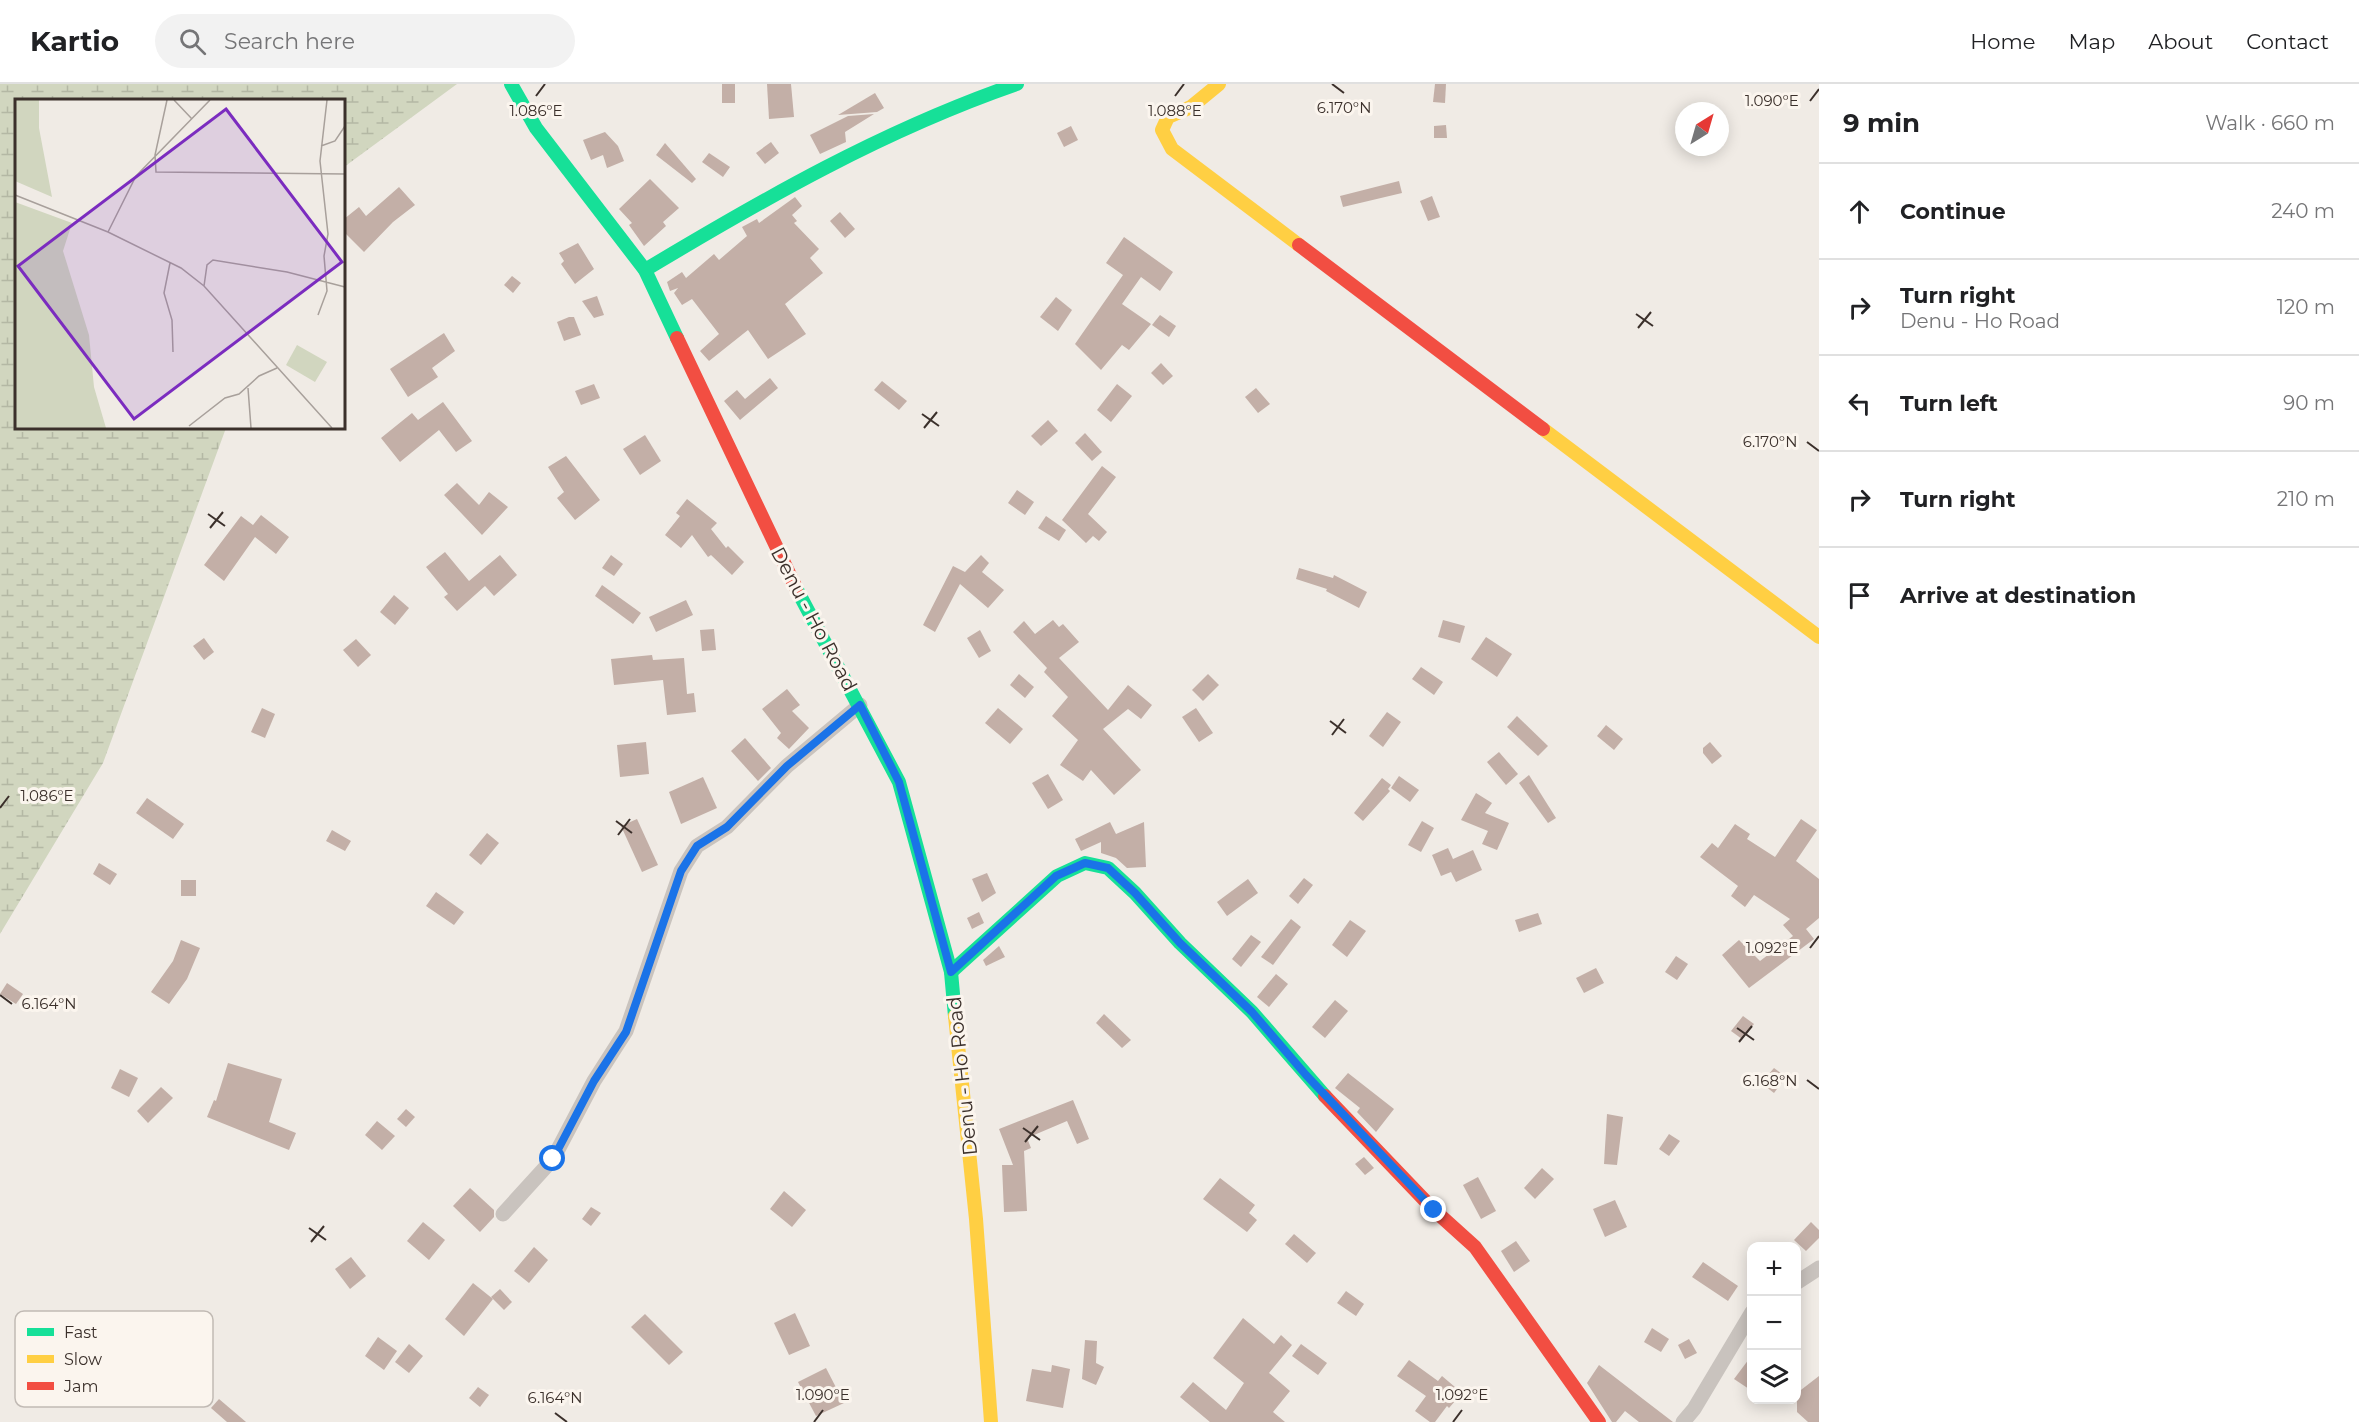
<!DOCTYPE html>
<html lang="en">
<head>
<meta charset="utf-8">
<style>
	:root { --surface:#fff; --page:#f2f2f2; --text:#202124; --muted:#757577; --line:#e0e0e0 }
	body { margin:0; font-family:Montserrat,sans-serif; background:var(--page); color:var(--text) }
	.controls { position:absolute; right:18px; bottom:18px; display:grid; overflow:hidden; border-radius:12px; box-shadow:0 3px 15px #0003 }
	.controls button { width:54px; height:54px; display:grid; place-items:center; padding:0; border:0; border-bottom:2px solid var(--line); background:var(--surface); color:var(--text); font:30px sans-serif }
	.compass { position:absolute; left:1675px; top:18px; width:54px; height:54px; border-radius:50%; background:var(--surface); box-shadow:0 3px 15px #0003; rotate:37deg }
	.stop { position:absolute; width:18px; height:18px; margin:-14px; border:4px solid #1a73e8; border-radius:50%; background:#fff }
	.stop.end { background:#1a73e8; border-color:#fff; box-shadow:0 2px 6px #0008 }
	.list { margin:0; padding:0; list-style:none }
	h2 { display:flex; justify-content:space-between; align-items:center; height:78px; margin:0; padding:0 24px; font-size:26px }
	h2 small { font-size:20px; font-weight:400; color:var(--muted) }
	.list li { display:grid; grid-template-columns:39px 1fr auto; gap:18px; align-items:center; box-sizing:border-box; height:96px; padding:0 24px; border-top:2px solid var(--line) }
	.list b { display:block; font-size:22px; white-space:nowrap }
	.list p { margin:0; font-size:20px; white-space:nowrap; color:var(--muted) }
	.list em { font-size:20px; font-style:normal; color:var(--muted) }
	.icon { flex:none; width:33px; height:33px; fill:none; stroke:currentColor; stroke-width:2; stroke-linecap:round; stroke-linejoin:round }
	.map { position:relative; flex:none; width:1819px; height:1338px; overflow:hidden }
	header { display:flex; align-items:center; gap:36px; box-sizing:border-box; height:84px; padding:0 30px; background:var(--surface); border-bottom:2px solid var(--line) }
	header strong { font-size:28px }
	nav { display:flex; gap:33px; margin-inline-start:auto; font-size:21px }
	.search { width:420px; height:54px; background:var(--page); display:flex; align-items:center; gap:15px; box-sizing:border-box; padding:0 21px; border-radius:33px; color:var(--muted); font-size:22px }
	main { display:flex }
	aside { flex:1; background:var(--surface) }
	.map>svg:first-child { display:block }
</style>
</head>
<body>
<header>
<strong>Kartio</strong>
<div class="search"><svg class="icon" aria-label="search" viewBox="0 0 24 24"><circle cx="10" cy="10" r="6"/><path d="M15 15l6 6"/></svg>Search here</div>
<nav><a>Home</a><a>Map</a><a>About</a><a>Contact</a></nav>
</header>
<main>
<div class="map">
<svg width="1819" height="1338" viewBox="0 0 1819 1338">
	<defs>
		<pattern id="wetland-marsh" width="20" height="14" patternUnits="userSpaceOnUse" patternTransform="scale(1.5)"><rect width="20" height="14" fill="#d1d6bf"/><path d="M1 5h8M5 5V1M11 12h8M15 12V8" fill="none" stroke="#b4b8a4"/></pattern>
	</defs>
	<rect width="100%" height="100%" fill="#f0ebe5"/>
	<!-- wetland -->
	<path fill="url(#wetland-marsh)" d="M0,0H457L344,83V16H16V344H226L103,679L0,850Z"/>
	<!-- building -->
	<g fill="#c3afa7">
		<rect x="722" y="0" width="13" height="19"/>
		<path d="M767,0H791L794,33L769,35Z"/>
		<path d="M1435,0H1446L1445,19L1433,18Z"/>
		<path d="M875,9L884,24L877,28L838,31Z"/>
		<path d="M874,30L845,48L846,58L820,70L810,51L848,32Z"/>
		<path d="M1446,41L1447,54H1434V42Z"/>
		<path d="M1071,42L1078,56L1064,63L1057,49Z"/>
		<path d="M605,48L618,62L624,77L607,84L603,71L591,76L583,56Z"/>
		<path d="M771,58L779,69L765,80L756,69Z"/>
		<path d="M665,59L696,95L692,99L656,71Z"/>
		<path d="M709,69L730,83L723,93L702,78Z"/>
		<path d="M650,95L679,124L663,138L666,142L644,162L629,141L632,139L619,125Z"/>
		<path d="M1399,97L1402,109L1343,123L1340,112Z"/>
		<path d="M399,103L415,121L393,138L364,168L344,148V135L359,123L366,132Z"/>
		<path d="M1432,112L1440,133L1428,137L1420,117Z"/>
		<path d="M795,113L802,122L792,131L797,137L794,139L819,165L810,174L823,189L785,220L806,250L768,275L748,246L709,277L700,267L719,250L692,215L682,221L674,209L678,204L670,207L667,198L682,188L686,194L714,170L719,176L747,152L742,143L757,135L759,139Z"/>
		<path d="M840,128L855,145L845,154L830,137Z"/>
		<path d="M1124,153L1173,188L1160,207L1141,193L1122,220L1151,240L1129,266L1122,261L1101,286L1075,260L1123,191L1106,179Z"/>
		<path d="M578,159L594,185L575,200L561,180L564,177L559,169Z"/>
		<path d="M512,192L521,199L513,209L504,201Z"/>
		<path d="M597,212L604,231L594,234L582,217Z"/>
		<path d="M1056,213L1072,226L1058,247L1040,233Z"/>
		<path d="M1160,231L1176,242L1169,253L1152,241Z"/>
		<path d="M569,233H574L581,251L564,257L557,238Z"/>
		<path d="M444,249L455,267L432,284L438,293L408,313L390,285Z"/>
		<path d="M1161,279L1173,292L1163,301L1151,289Z"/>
		<path d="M770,294L778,304L740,336L724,317L737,306L745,315Z"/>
		<path d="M882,297L907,317L899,326L874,306Z"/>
		<path d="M594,300L600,314L581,321L575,307Z"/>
		<path d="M1117,300L1132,312L1111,338L1097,326Z"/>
		<path d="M1256,304L1270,320L1258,329L1245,313Z"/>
		<path d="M443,318L472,357L456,368L439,346L400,378L381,354L412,329L418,336Z"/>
		<path d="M1048,336L1058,347L1041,362L1031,352Z"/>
		<path d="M1085,349L1102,368L1092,377L1075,359Z"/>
		<path d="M645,351L661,377L640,391L623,365Z"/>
		<path d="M566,372L600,416L575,436L557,414L564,408L548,383Z"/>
		<path d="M1102,382L1116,393L1088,430L1107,448L1099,457L1093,452L1086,459L1062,436Z"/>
		<path d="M457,399L479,421L489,408L508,423L482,451L444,411Z"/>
		<path d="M1017,406L1034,418L1025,431L1008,419Z"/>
		<path d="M687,415L717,439L711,445L726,464L728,462L744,478L732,491L711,471L708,473L692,451L681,464L665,451L680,432L676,429Z"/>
		<path d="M261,431L289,453L276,470L255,453L224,497L204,481L241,432L253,441Z"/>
		<path d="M1046,432L1066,446L1059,457L1038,444Z"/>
		<path d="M445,468L469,497L500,471L517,491L494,512L485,502L457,527L444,513L448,510L426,483Z"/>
		<path d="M611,471L623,480L614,492L602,484Z"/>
		<path d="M981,471L989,479L982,488L1004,506L988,524L960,500L935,548L923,541L953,482L965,488Z"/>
		<path d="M1299,484L1333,494L1334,491L1367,508L1359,524L1326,507L1327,505L1296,495Z"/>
		<path d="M602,501L641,529L633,540L595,512Z"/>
		<path d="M394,511L409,524L395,541L380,528Z"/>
		<path d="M686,516L693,531L656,548L649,533Z"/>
		<path d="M1053,536L1059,543L1063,540L1079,558L1059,574L1108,626L1128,601L1152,621L1141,635L1128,625L1103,645L1141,686L1114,711L1091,686L1083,697L1060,681L1078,656L1052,632L1068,613L1044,588L1047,584L1013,548L1024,537L1035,550Z"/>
		<path d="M1443,536L1465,542L1460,559L1438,553Z"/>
		<path d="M714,545L716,566L702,567L700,546Z"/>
		<path d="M980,546L991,567L979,574L967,554Z"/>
		<path d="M1486,553L1512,570L1497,593L1471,575Z"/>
		<path d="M204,554L214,568L204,576L193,562Z"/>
		<path d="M356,555L371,571L358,583L343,566Z"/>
		<path d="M652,571L653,576L684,574L687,610L694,609L696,628L667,631L663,596L614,601L611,575Z"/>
		<path d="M1421,583L1443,598L1434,611L1412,595Z"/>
		<path d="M1019,590L1034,603L1025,614L1010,601Z"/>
		<path d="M1208,590L1219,601L1203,617L1192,606Z"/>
		<path d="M787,605L800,621L792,627L809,644L789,665L777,654L781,649L762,625Z"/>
		<path d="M262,624L275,630L265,654L251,648Z"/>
		<path d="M998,624L1023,645L1010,660L985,639Z"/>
		<path d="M1196,624L1213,649L1199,658L1182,633Z"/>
		<path d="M1387,628L1401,638L1383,663L1369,652Z"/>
		<path d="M1517,632L1548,662L1538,672L1507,643Z"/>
		<path d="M1606,641L1623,655L1614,666L1597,652Z"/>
		<path d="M745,654L771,684L758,697L731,667Z"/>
		<path d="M646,658L649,690L620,693L617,661Z"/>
		<path d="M1710,658L1722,672L1712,680L1703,669V664Z"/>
		<path d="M1499,668L1518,690L1506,701L1487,678Z"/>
		<path d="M1048,690L1063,716L1048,725L1032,699Z"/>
		<path d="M1529,691L1556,734L1548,739L1519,699Z"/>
		<path d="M1399,692L1419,706L1410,718L1391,704Z"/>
		<path d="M703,693L717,724L681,740L669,708Z"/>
		<path d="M1382,694L1391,701L1388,705L1390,707L1363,737L1354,729Z"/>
		<path d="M1476,709L1492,719L1485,729L1509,739L1497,766L1482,760L1488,747L1461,736Z"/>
		<path d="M147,714L184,740L173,755L136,729Z"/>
		<path d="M637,735L658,781L642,788L621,742Z"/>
		<path d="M1801,735L1817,746L1796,777L1819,795V834L1806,845L1814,855L1749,904L1722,871L1739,856L1760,877L1793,852L1783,841L1790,835L1754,811L1745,823L1731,812L1738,802L1700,773L1712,759L1718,764L1735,740L1750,750L1747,755L1775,773Z"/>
		<path d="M1422,737L1434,744L1421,768L1408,761Z"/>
		<path d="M1110,738L1116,750L1144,738L1146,783L1127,784L1116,774L1101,769V758L1081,767L1075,755Z"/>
		<path d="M332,746L351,757L345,767L326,757Z"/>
		<path d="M487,749L499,759L481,781L469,771Z"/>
		<path d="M1448,764L1453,775L1473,766L1482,786L1456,798L1451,788L1441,792L1432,771Z"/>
		<path d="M99,779L117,790L110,801L93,790Z"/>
		<path d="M987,789L996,809L982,818L972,795Z"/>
		<path d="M1304,794L1313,801L1298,820L1289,812Z"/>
		<path d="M1248,795L1258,809L1227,832L1217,818Z"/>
		<rect x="181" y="796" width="15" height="16"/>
		<path d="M436,808L464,828L454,841L426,822Z"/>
		<path d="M979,828L984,839L972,845L967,834Z"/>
		<path d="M1538,829L1542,840L1519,848L1515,836Z"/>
		<path d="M1291,835L1301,843L1273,881L1261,873Z"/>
		<path d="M1350,836L1366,847L1347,873L1332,861Z"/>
		<path d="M1251,851L1261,858L1241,883L1232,875Z"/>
		<path d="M181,856L200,864L187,895L169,920L151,908L173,877Z"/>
		<path d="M999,862L1005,873L986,882L983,876Z"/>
		<path d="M1676,872L1688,880L1677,896L1665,888Z"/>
		<path d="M1596,884L1604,899L1584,909L1576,894Z"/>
		<path d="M1276,890L1288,900L1269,923L1257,913Z"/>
		<path d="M7,899L23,910L16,920L0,910Z"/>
		<path d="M1335,916L1348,927L1325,954L1312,943Z"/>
		<path d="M1104,930L1131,956L1122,964L1096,939Z"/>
		<path d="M1743,932L1754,940L1742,955L1731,947Z"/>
		<path d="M228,979L282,995L269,1038L296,1049L289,1066L207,1033L214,1016L216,1017Z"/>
		<path d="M1774,984L1786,993L1774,1009L1761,999Z"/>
		<path d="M120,985L138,994L129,1013L111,1004Z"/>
		<path d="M1348,989L1394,1025L1376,1048L1357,1028L1360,1024L1335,1004Z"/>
		<path d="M161,1003L173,1014L148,1039L137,1027Z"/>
		<path d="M1073,1016L1089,1055L1077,1060L1067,1037L1027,1054L1031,1064L1024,1067L1027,1127L1004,1128L1002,1081H1013L999,1045Z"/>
		<path d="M406,1025L415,1033L406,1043L397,1035Z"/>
		<path d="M1607,1030L1623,1033L1617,1081L1604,1080Z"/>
		<path d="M377,1037L395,1052L382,1066L365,1051Z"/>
		<path d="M1669,1050L1680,1057L1669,1072L1659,1065Z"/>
		<path d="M1364,1073L1374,1084L1365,1091L1355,1080Z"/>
		<path d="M1542,1084L1554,1095L1535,1115L1524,1104Z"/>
		<path d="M1478,1093L1496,1127L1481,1135L1463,1101Z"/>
		<path d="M1220,1094L1255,1121L1249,1129L1257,1136L1247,1148L1203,1115Z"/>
		<path d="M470,1104L494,1126V1133L480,1148L453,1122Z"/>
		<path d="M784,1107L806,1126L792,1143L770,1125Z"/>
		<path d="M1615,1116L1627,1143L1605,1153L1593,1125Z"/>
		<path d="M591,1123L601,1129L591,1142L582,1135Z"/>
		<path d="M423,1138L445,1156L429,1176L407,1157Z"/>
		<path d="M1811,1138L1819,1146V1154L1806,1167L1794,1156Z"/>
		<path d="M1294,1150L1316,1169L1307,1179L1285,1160Z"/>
		<path d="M1516,1157L1530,1177L1514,1188L1501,1167Z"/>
		<path d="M534,1163L548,1176L529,1199L514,1187Z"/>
		<path d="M351,1173L366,1192L350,1205L335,1185Z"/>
		<path d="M1703,1178L1738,1202L1728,1217L1692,1193Z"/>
		<path d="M473,1199L493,1215L464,1252L445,1235Z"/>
		<path d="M500,1205L512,1218L504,1226L491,1213Z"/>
		<path d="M1346,1207L1364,1220L1356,1232L1337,1219Z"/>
		<path d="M795,1229L810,1262L789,1271L774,1239Z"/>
		<path d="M645,1230L683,1268L669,1281L631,1243Z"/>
		<path d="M1243,1234L1274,1260L1281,1251L1292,1261L1269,1289L1290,1307L1273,1328L1285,1338H1210L1180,1313L1193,1298L1226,1326L1244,1299L1213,1274Z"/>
		<path d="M1652,1244L1669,1255L1661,1268L1644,1258Z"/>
		<path d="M378,1253L397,1267L384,1286L365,1272Z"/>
		<path d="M1689,1255L1697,1269L1685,1275L1678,1261Z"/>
		<path d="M1085,1256L1097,1257L1096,1279L1104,1283L1096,1301L1082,1295Z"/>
		<path d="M409,1260L423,1272L409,1289L395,1278Z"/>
		<path d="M1301,1260L1327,1279L1318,1291L1292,1272Z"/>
		<path d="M1752,1271V1307L1734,1295Z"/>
		<path d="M1409,1276L1438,1297L1442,1292L1462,1309L1449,1324L1447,1322L1435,1338H1430L1415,1327L1426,1312L1397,1292Z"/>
		<path d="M1052,1281L1070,1285L1063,1324L1026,1317L1032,1285L1051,1288Z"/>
		<path d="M1599,1281L1643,1315L1673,1338H1639L1625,1327L1616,1338H1612L1587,1299Z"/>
		<path d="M826,1284L844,1319L816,1332L798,1298Z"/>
		<path d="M1819,1292V1338H1808L1797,1328V1309Z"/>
		<path d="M478,1303L489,1311L480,1323L469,1314Z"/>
		<path d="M219,1315L246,1338H227L211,1324Z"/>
	</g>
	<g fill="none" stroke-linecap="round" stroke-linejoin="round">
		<!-- street -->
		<g stroke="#c9c3be" stroke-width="15">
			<path d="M503,1130L553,1075L594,997L626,947L681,787L697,762L727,743L787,682L860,621"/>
			<path d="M1796,1199L1819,1184"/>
			<path d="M1683,1338L1694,1325L1752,1228"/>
		</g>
		<!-- fast -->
		<g stroke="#16e098" stroke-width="14">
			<path d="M511,0L536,44L645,186L677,254"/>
			<path d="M645,186C765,114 884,46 1017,0"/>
			<path d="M796,504L899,698L951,888L955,932"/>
			<path d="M951,888L1057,792L1085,779L1108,784L1135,809L1180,859L1252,928L1325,1012"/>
		</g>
		<!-- slow -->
		<g stroke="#ffcf43" stroke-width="14">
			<path d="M1219,0L1191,23L1168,33L1162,46L1172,65L1299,161"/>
			<path d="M1543,345L1819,553"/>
			<path d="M955,932L976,1135L991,1338"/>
		</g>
		<!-- jam -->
		<g stroke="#f24e42" stroke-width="14">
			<path d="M1299,161L1543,345"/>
			<path d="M677,254L796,504"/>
			<path d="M1325,1012L1434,1126L1475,1163L1599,1338"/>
		</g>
	</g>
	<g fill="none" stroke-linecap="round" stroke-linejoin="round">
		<!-- route -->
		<path stroke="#1a73e8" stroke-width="8" d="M553,1075L594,997L626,948L681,787L697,762L727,743L787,682L860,621L899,698L951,888L1056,792L1085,779L1108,784L1135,809L1180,859L1252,928L1306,991L1434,1126"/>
	</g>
	<!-- ticks -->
	<path fill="none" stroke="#3b302b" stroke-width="2" d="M1332,0L1344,9M536,12L545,0M1175,12L1184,0M1810,17L1819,5M1636,230L1653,242M1638,244L1651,228M922,330L939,342M924,344L937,328M1807,358L1819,367M208,430L225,442M210,444L223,428M1330,637L1346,649M1332,651L1344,635M0,724L9,712M616,737L632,749M618,751L630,735M1810,864L1819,852M0,911L12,920M1737,944L1754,956M1739,958L1752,942M1807,996L1819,1005M1023,1044L1040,1056M1025,1058L1038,1042M309,1144L326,1156M311,1158L324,1142M555,1329L567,1338M814,1338L823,1326M1453,1338L1462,1326"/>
	<g text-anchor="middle" stroke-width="6" stroke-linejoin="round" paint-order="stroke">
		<!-- street labels -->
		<g font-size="20" fill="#3b302b" stroke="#fbf5ee">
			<text transform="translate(814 535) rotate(62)" y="7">Denu - Ho Road</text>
			<text transform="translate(962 992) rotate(-96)" y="7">Denu - Ho Road</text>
		</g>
	</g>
	<!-- overview -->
	<g transform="translate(15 15)">
		<rect width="330" height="330" fill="#f0ebe5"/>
		<path d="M0,1H24V29L37,98L0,82ZM0,103L57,124L48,152L74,236L79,288L91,329H0Z" fill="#d1d6bf"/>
		<path d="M282,246L312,263L300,283L271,266Z" fill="#d1d6bf"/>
		<path fill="none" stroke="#a8a09b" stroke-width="1.5" d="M152,1L140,56L141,73L330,75M159,1L177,20M306,47L320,42L330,27M0,96L93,133L166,169L189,187L317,329M93,133L121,77L195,1M155,164L149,194L157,221L158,253M189,187L192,166L198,161L272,173L330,188M303,216L312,192L309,157L313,135L305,62L312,1M233,289L236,329M174,327L210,299L224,295L244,277L262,269"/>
		<path fill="#7b2cbf" fill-opacity="0.15" stroke="#7b2cbf" stroke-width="3" d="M211,10L327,163L119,320L3,167Z"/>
		<rect width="330" height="330" fill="none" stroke="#3b302b" stroke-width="3"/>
	</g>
	<!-- legend -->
	<rect x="15" y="1227" width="198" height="96" rx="9" fill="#fbf5ee" stroke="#c1bab4" stroke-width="1.5"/>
	<rect x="27" y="1244" width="27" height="8" fill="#16e098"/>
	<rect x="27" y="1271" width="27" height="8" fill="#ffcf43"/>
	<rect x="27" y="1298" width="27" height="8" fill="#f24e42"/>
	<g font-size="16" fill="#3b302b">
		<text x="64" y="1254">Fast</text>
		<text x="64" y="1281">Slow</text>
		<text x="64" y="1308">Jam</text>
	</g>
	<g font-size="15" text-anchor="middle" fill="#3b302b" stroke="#fbf5ee" stroke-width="6" stroke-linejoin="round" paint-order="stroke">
		<text x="1772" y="22">1.090°E</text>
		<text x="1344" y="29">6.170°N</text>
		<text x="536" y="32">1.086°E</text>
		<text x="1175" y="32">1.088°E</text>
		<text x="1770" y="363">6.170°N</text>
		<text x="47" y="717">1.086°E</text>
		<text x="1772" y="869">1.092°E</text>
		<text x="49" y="925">6.164°N</text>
		<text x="1770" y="1002">6.168°N</text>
		<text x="823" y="1316">1.090°E</text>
		<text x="1462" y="1316">1.092°E</text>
		<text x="555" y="1319">6.164°N</text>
	</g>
</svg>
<div class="controls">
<button>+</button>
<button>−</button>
<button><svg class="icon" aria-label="layers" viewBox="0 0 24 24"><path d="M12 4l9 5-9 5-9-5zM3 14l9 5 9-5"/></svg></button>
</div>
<svg class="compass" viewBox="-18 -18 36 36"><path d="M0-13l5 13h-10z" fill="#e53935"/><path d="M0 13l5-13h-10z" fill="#757577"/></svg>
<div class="stop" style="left:553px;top:1075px"></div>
<div class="stop end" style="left:1434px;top:1126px"></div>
</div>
<aside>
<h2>9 min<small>Walk · 660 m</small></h2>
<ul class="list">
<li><svg class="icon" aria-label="ahead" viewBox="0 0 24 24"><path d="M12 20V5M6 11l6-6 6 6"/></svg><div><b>Continue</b></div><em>240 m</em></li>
<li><svg class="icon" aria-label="right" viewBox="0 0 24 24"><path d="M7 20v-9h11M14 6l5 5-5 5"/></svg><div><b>Turn right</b><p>Denu - Ho Road</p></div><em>120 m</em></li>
<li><svg class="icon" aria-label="left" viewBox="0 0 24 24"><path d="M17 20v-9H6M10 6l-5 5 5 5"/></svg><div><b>Turn left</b></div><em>90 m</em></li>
<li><svg class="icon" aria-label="right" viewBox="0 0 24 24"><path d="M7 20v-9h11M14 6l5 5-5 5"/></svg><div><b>Turn right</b></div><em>210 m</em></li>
<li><svg class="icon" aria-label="arrive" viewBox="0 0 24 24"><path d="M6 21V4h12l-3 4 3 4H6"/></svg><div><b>Arrive at destination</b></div></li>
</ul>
</aside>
</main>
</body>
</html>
